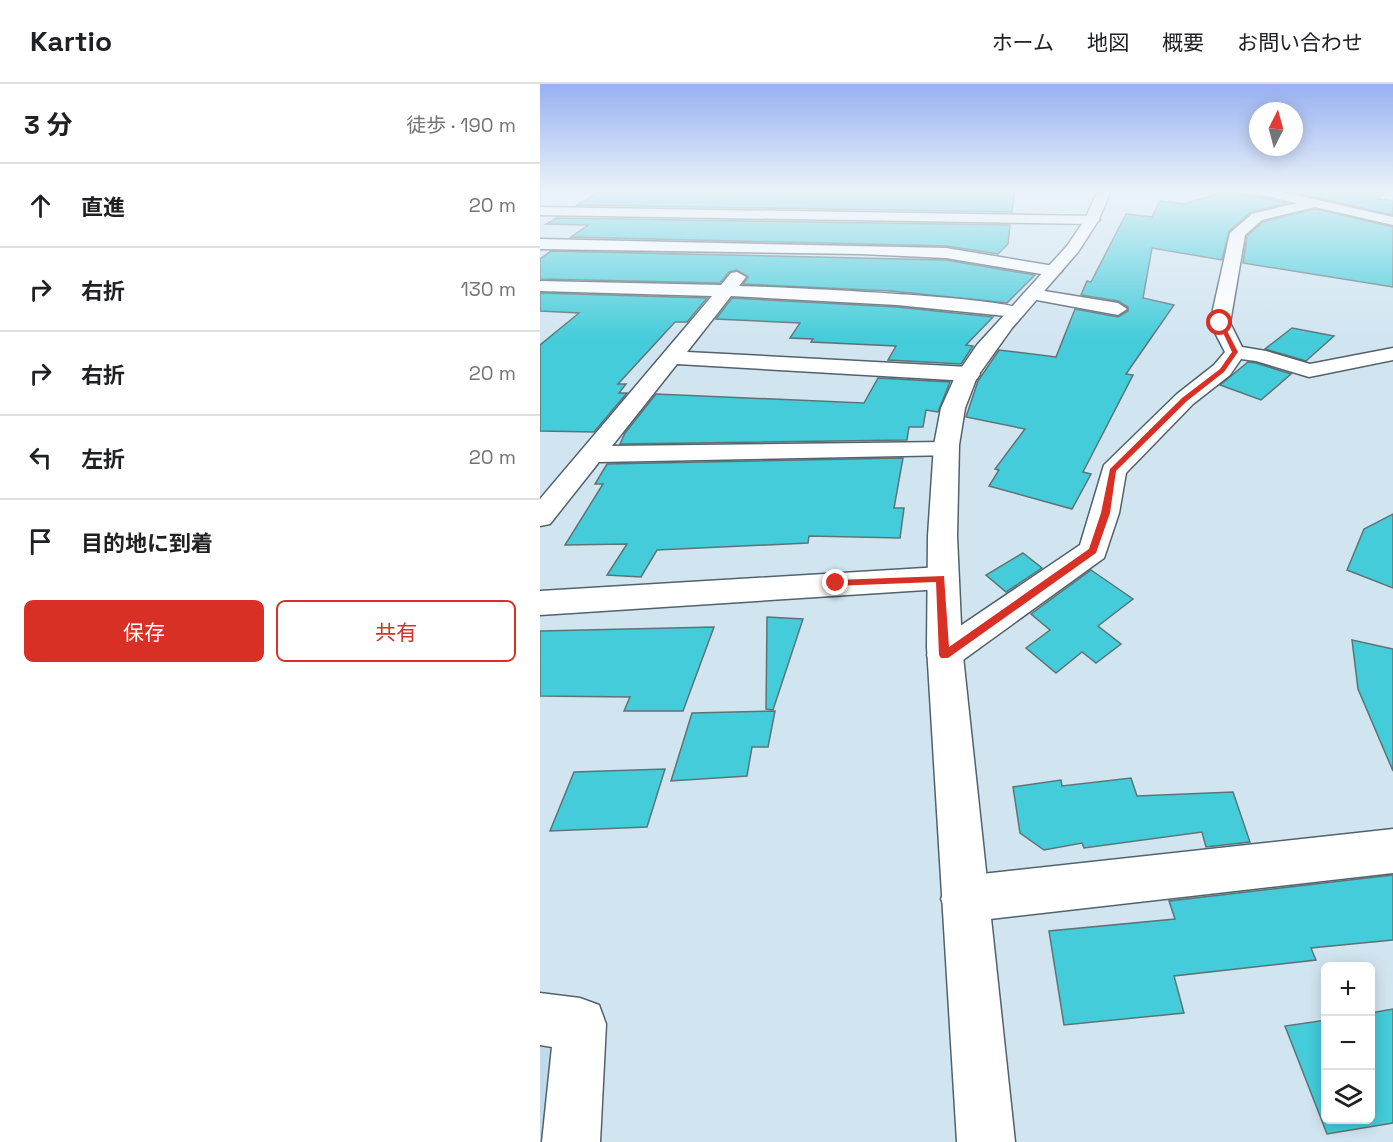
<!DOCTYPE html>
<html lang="ja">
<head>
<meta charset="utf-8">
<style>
	:root { --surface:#fff; --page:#f6f6f6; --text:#202124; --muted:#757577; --line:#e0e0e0; --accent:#d93025 }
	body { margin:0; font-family:"Space Grotesk","Noto Sans JP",sans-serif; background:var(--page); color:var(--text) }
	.controls { position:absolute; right:18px; bottom:18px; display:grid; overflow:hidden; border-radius:9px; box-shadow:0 3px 15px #0003 }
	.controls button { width:54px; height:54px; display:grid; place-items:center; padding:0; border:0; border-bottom:2px solid var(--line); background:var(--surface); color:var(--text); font:30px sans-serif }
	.compass { position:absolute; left:709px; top:18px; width:54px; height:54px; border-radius:50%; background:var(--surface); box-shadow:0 3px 15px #0003; rotate:6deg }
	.stop { position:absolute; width:18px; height:18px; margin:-14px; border:4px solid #d93025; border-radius:50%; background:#fff }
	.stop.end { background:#d93025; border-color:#fff; box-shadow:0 2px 6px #0008 }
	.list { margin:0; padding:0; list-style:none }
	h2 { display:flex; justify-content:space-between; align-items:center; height:78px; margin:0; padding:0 24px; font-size:26px }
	h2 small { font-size:20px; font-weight:400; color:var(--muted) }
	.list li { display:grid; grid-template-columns:39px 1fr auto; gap:18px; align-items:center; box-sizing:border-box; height:84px; padding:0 24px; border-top:2px solid var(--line) }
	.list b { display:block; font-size:22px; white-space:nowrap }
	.list em { font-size:20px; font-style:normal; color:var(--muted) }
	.actions { display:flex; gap:12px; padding:18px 24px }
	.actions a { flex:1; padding:14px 0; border:2px solid var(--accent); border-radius:9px; text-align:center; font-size:21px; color:var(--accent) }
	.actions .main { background:var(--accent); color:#fff }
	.icon { flex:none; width:33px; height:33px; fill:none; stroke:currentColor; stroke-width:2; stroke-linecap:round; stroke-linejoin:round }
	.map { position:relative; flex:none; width:853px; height:1058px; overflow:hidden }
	header { display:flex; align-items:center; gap:36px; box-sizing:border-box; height:84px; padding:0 30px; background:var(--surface); border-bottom:2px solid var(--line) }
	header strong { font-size:28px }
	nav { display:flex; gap:33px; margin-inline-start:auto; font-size:21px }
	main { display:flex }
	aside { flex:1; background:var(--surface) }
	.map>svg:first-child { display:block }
</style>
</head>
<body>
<header>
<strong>Kartio</strong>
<nav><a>ホーム</a><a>地図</a><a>概要</a><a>お問い合わせ</a></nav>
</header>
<main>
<aside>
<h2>3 分<small>徒歩 · 190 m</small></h2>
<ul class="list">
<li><svg class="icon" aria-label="ahead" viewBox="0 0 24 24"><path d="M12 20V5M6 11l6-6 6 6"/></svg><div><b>直進</b></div><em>20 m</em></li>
<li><svg class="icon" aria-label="right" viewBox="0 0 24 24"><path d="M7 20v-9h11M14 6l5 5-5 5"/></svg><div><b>右折</b></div><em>130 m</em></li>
<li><svg class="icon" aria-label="right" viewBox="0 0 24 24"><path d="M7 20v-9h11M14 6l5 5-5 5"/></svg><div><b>右折</b></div><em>20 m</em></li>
<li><svg class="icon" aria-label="left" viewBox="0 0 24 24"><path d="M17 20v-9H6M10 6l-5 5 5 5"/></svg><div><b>左折</b></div><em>20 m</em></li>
<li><svg class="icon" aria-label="arrive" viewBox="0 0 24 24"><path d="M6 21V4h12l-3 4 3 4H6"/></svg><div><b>目的地に到着</b></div></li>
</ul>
<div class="actions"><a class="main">保存</a><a>共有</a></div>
</aside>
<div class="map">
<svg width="853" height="1058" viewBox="0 0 853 1058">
	<rect width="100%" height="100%" fill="#d1e5f1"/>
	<!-- built -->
	<path fill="#c0daea" d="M0,950L22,953L25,997L0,1054Z"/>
	<!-- building -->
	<g fill="#44ccda" stroke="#5d7476" stroke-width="1.5">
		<path d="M60,107H475L472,128L37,121Z"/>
		<path d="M687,107L747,119L711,128L689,147L682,176L612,164L603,214L634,221L586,290L593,291L543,388L551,390L532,425L449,402L459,386L455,385L485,345L426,333L438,297L459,266L516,273L535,225L578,233L588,227V223L578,217L541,211L547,197L551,198L586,130L612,133L620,117L644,120Z"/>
		<path d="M748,107H846L838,115L853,117V131Z"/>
		<path d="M775,125L853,143V203L703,179L707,152L723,138Z"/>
		<path d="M17,134L470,141L468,160L458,170L406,162L31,153L48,141L6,140Z"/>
		<path d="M11,167L406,176L495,191L467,219L351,207L203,200L208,193L197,186L189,188L180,199L0,195V175Z"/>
		<path d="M0,209L167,214L147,238H135L78,300H86L79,309H87L54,348L0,347V261L39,229L0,227Z"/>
		<path d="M192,214L357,223L453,233L426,261L433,262L421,280L348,276L356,262L271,258L273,255L250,254L260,239L176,235Z"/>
		<path d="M752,244L794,252L766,277L725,265Z"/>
		<path d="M708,278L716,279L751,290L721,316L680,301Z"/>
		<path d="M338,294L410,298L398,328L386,326L383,343H369L367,356L80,360L85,349L116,310L324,319Z"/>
		<path d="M363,374L354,424H364L360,454L269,452L268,459L117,466L101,493L67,491L87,460L25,461L63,400H55L67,380Z"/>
		<path d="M853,430V504L807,486L824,445Z"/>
		<path d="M483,469L502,484L466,508L446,491Z"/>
		<path d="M551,486L593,515L558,542L581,560L556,579L542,568L516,589L486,564L510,546L491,530Z"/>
		<path d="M227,533L263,535L233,626L226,625Z"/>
		<path d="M174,543L143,627H84L90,613L0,612V547Z"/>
		<path d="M812,556L853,565V687L818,605Z"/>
		<path d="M235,627L228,663H212L207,692L131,697L152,629Z"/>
		<path d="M125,685L107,743L10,747L34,688Z"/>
		<path d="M591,694L597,712L693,708L710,758L666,763L662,748L544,764L542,759L504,766L480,749L473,703L521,696L522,702Z"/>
		<path d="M853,791V856L771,864L776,876L634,892L644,929L524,941L509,847L635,835L629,817Z"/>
		<path d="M853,925V1039L787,1050L745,942L786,936V1035H831V929Z"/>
	</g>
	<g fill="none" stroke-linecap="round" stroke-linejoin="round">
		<defs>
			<g id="minor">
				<path d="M714,107H738L853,133V141L775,123L722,136L705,151L690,239L702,263L726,267L770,280L853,264V276L769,293L716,277L701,275L690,291L653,320L586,389L579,429L564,474L416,581L404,585L392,581L387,571L392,561L540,461L564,381L637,310L674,281L685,268L670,239L690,149L712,130L757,119L716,110Z"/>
				<path d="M0,123L553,132L560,136L553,140L0,131Z"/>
				<path d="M0,155L406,164L514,182L522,187L514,192L406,174L321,170L0,165Z"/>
				<path d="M197,188L206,193L199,202C232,203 476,213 485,227L476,233L357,221L191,212L147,268L429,283L437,285L440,290L437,295L429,297L137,280L72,362L405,358L414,361L418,366L414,371L59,378L10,440L0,442V415L172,212L0,207V197L181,201L191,189Z"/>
				<path d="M492,205L578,219L587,225L578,231L486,214L483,210Z"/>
				<path d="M401,483L412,486L417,494L412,502L401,505L0,531V507Z"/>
				<path d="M853,745V789L424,838L408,831L401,815L408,799L424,792Z"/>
				<path d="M0,909L40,914L59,921L66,940L60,1058H2L12,963L0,961Z"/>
			</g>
			<path id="tertiary" d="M558,107H571L558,137L538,168L472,244L437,293L425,324L419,361L417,452L422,563L475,1058H417L387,563L388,452L394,361L401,324L415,293L437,261L527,162L544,137Z"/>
		</defs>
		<!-- minor casing -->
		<use href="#minor" stroke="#51626c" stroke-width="3"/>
		<!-- tertiary casing -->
		<use href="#tertiary" stroke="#51626c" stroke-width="3"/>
		<!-- minor -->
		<use href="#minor" fill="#fff" fill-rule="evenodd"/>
		<!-- tertiary -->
		<use href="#tertiary" fill="#fff" fill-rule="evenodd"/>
	</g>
	<!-- sky -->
	<linearGradient id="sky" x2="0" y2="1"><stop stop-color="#97b1f1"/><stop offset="0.42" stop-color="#eaf3f9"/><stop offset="1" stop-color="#eaf3f9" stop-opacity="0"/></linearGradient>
	<rect width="853" height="255" fill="url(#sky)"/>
	<!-- route -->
	<path fill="#d93025" d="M678,238L683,239L698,268L684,288L647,317L576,387L570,429L556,469L408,574H401L399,571L396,498L293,502L292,499L296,496L404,492L409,563L549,465L561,429L570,385L642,314L680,285L692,268Z"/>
</svg>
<div class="controls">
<button>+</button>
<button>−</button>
<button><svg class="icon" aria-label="layers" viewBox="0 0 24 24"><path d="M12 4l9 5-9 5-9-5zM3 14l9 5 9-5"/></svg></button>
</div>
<svg class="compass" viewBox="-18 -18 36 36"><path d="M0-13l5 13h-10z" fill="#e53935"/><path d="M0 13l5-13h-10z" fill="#757577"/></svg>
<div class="stop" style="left:680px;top:239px"></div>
<div class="stop end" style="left:296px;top:499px"></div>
</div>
</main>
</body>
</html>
